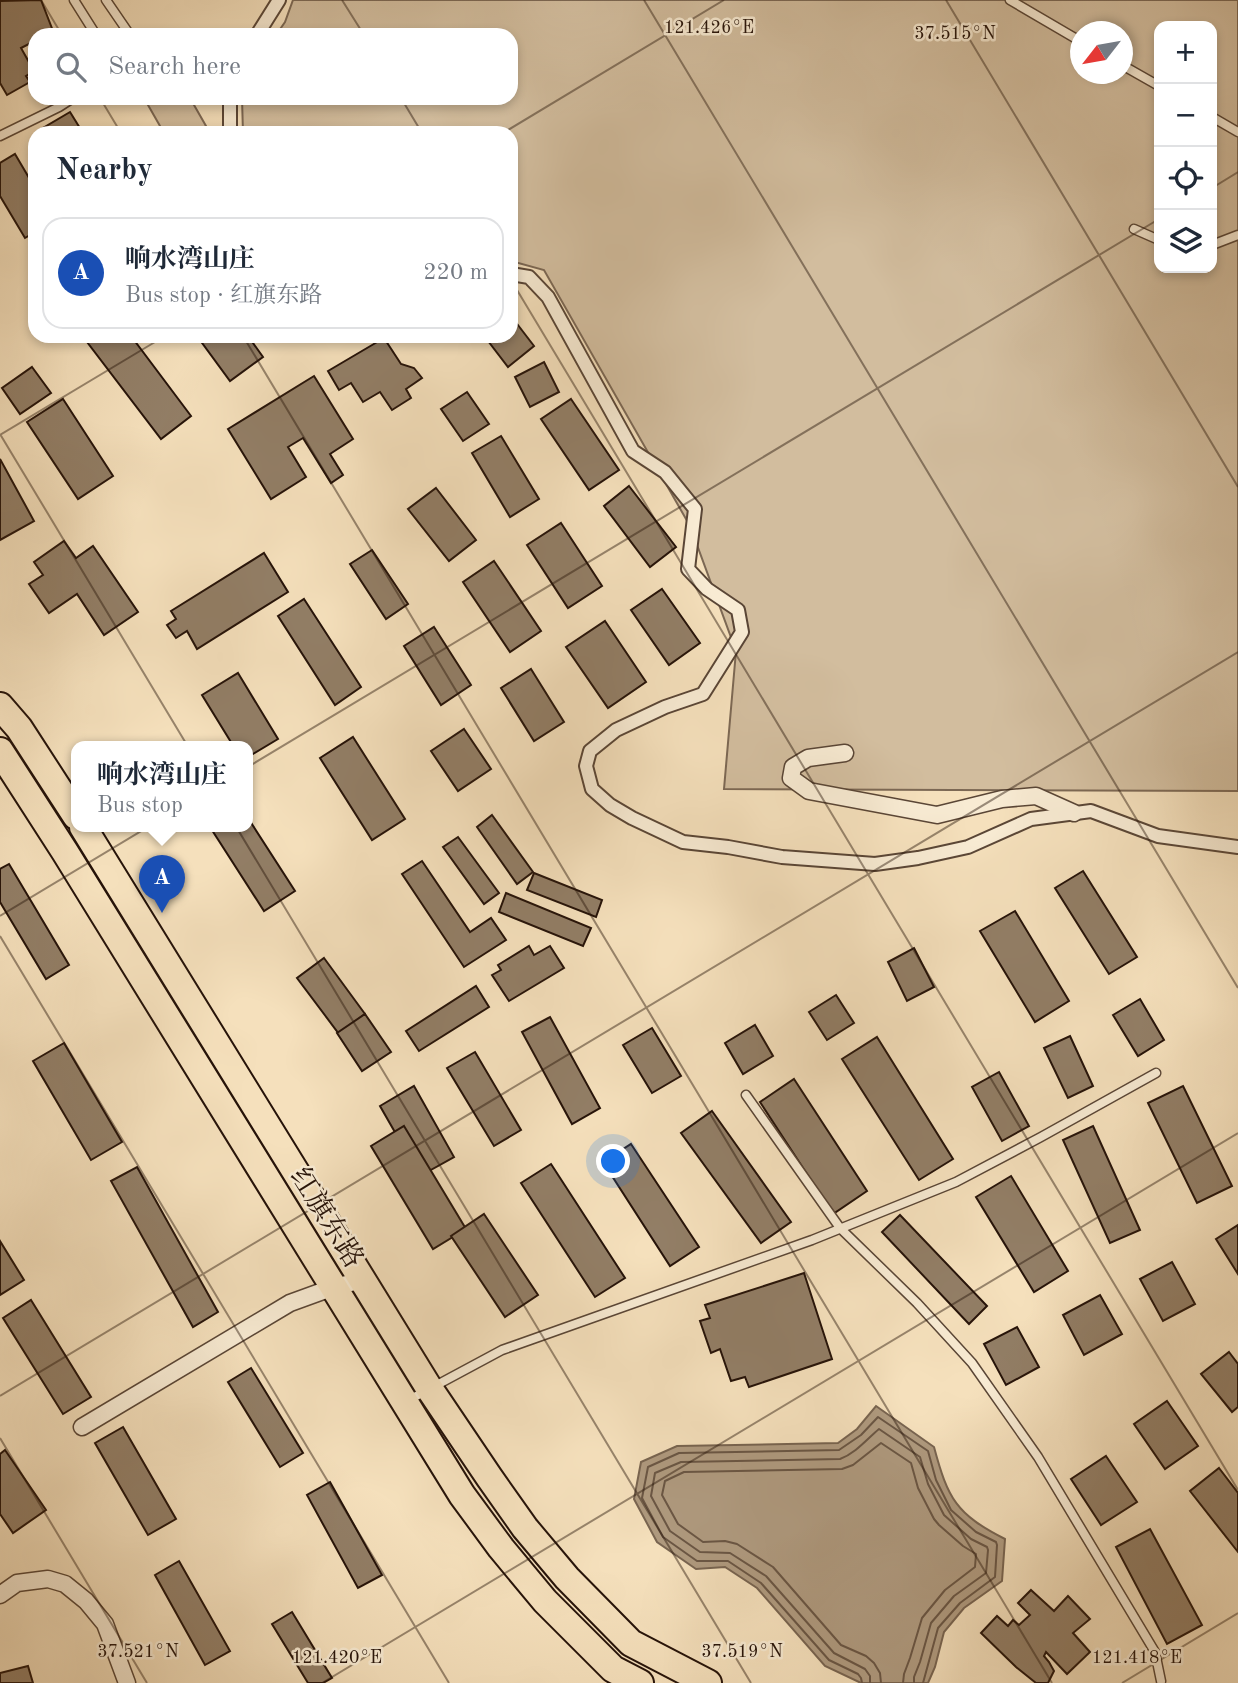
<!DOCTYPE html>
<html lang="en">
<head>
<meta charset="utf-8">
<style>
	:root { --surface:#fff; --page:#f6f6f7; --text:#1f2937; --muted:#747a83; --line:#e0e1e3; --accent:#0f766e }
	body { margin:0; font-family:"Old Standard TT","Noto Serif SC",serif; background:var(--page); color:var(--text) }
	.controls { position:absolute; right:21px; top:21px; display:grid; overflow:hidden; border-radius:14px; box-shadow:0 4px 10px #0003 }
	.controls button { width:63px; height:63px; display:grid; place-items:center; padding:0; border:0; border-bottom:2px solid var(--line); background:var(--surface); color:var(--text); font:35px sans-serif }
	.compass { position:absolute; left:1070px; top:21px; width:63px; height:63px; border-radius:50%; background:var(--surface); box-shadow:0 4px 10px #0003; rotate:239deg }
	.you { position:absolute; left:614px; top:1162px; width:24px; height:24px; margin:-18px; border:5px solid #fff; border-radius:50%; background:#1a73e8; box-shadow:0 0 0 10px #1a73e833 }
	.badge { display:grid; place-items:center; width:46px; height:46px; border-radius:50%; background:var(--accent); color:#fff; font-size:23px; font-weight:700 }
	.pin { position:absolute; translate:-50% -58px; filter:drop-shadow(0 2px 4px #0008) }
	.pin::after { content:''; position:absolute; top:37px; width:24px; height:21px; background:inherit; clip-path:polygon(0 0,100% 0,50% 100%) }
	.popup { position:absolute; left:71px; top:741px; width:182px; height:91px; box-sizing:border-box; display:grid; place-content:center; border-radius:14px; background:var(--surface); filter:drop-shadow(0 2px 5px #0005); font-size:23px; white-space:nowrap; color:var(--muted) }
	.popup b { font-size:26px; color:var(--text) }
	.popup::after { content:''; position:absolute; left:50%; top:100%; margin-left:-14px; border:14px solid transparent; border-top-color:var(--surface) }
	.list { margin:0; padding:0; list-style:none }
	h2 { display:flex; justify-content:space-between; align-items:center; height:91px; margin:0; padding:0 28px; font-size:30px }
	h2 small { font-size:23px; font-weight:400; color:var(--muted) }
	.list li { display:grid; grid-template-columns:46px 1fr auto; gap:21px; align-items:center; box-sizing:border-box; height:112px; margin:0 14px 14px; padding:0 14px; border:2px solid var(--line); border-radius:21px }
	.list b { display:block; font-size:26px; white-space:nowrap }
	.list p { margin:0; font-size:23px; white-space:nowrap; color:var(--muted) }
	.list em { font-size:23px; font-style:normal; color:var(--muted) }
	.icon { flex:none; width:38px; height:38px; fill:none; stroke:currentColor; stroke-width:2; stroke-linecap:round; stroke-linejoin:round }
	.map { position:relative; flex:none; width:1238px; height:1683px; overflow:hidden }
	.search { position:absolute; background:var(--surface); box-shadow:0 4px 10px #0003; left:28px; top:28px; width:490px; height:77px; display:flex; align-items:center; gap:18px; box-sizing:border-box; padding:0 24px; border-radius:21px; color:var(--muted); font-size:26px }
	.panel { position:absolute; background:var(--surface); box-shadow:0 4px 10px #0003; left:28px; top:126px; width:490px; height:217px; border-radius:21px }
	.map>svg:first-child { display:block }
</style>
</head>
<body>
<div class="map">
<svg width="1238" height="1683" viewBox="0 0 1238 1683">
	<rect width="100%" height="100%" fill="#f5e0bc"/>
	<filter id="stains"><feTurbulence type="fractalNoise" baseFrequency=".00286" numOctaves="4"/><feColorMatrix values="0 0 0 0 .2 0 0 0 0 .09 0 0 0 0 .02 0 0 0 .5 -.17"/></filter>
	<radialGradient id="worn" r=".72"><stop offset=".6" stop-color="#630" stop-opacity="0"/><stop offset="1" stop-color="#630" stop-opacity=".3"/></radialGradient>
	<!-- green -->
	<g fill="#d2bd9e" stroke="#7c6854" stroke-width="2" fill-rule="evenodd">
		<path d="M293,0H1238V791L724,789L736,651L690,526L544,270L511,261V133H243L242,98H511V35H276L285,22ZM1159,26H1212V268H1159ZM1080,32H1122V74H1080Z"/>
		<path d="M144,98H190L206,126L195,133H164Z"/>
	</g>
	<!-- water -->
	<path fill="#af9a7f" stroke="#786450" stroke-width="2" d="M876,1406L934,1447C948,1499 956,1514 1005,1539L1002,1581L964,1608L944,1632L935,1667L928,1683H861L825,1666L757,1588L725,1567L696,1569L657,1542L634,1499L641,1462L677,1446L838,1443L857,1429Z"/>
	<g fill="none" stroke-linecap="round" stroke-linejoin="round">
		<!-- shore -->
		<g stroke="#6a5644" stroke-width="2">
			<path d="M862,1683L861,1678L858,1674L829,1660L761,1583L728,1561H697L663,1537L642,1498L648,1467L679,1453L839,1450L861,1435L878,1417L928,1451L936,1480L951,1510L976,1532L996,1542L997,1545L995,1577L960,1603L938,1628L923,1683"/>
			<path d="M870,1683V1676L865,1669L834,1653L766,1576L730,1553L700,1552L670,1531L651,1496L655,1473L681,1462L840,1459C856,1453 867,1439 879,1429L920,1457L928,1484L944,1515L971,1539L987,1547L988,1550L986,1573L954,1596L931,1623L920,1662L914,1677V1683"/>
			<path d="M881,1683L880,1673L874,1663L866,1656L841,1645L773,1567L737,1544L725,1541L703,1542L678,1524L662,1495L665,1481L684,1472L842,1469L853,1465L881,1443L911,1463L918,1488L934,1519L939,1525L963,1546L976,1554L975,1567L945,1590L922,1618L910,1658L904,1674L903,1683"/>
		</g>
	</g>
	<!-- building -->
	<g fill="#927e66" stroke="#261309" stroke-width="2">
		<path d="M41,0L53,31L45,35H35V41L21,48L34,71L26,76L30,82L7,95L0,83V1Z"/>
		<path d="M70,112L83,133H39L38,131Z"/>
		<path d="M15,154L35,188V232L25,238L0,196V163Z"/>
		<path d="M511,316L534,346L508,367L485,337L511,336Z"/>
		<path d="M87,336H131L191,416L161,439L84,338Z"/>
		<path d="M197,336H248L263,357L230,381Z"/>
		<path d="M384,338L401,364L414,368L422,378L406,389L411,398L392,410L380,392L363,402L351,383L339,390L328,371Z"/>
		<path d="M544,362L559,392L530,407L515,377Z"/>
		<path d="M32,367L51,393L20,414L2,388Z"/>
		<path d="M314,376L353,439L330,454L343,475L331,483L303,438L288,447L306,477L271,499L228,429Z"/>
		<path d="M467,392L489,424L463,441L441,409Z"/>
		<path d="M63,399L113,476L78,499L27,422Z"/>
		<path d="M571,399L619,470L589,490L541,419Z"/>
		<path d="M501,436L539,499L510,517L472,453Z"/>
		<path d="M0,459L34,521L0,540Z"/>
		<path d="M629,486L676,547L650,567L604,506Z"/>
		<path d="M436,488L476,540L449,561L408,509Z"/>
		<path d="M561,523L602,586L568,608L527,545Z"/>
		<path d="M64,541L76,558L93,546L138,612L104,635L77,594L49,613L29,584L43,575L34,562Z"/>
		<path d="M372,550L408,604L386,619L350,564Z"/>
		<path d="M264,553L288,592L197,649L187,631L176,638L167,625L176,619L171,611Z"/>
		<path d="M494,561L541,631L510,652L463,582Z"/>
		<path d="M662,589L700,643L669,665L631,610Z"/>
		<path d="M304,599L361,687L335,705L278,616Z"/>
		<path d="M605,621L646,682L608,708L566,647Z"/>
		<path d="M434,627L471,685L441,705L404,646Z"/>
		<path d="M531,669L564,722L534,741L501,688Z"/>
		<path d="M238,673L278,739L248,757V747H234L202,695Z"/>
		<path d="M464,729L491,769L458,791L431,751Z"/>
		<path d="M353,737L405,819L372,840L320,758Z"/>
		<path d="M492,815L533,872L517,884L477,827Z"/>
		<path d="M248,818L295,891L264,911L210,827H248Z"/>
		<path d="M458,837L499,893L484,904L443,847Z"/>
		<path d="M422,861L470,932L491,918L506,940L464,967L402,874Z"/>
		<path d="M9,864L69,965L46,979L0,902V869Z"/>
		<path d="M1083,871L1137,957L1109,974L1055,888Z"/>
		<path d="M534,873L602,900L596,917L527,890Z"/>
		<path d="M506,893L591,928L583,946L499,912Z"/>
		<path d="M1015,911L1069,1001L1035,1022L980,931Z"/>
		<path d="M529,946L534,955L550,946L564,968L509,1001L492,975L501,970L498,965Z"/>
		<path d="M914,948L934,987L907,1001L888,962Z"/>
		<path d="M324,958L365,1014L339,1034L297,978Z"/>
		<path d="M476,986L489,1007L419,1051L406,1031Z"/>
		<path d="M836,995L854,1023L827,1040L809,1012Z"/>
		<path d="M1140,999L1164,1040L1138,1056L1113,1015Z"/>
		<path d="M365,1014L391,1052L362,1071L337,1033Z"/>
		<path d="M550,1017L600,1108L572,1124L522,1032Z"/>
		<path d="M755,1025L773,1056L743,1074L725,1043Z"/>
		<path d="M652,1028L681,1076L652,1093L623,1045Z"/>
		<path d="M1070,1036L1093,1086L1068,1098L1044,1048Z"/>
		<path d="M877,1037L953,1159L919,1180L842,1059Z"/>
		<path d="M64,1043L122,1142L91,1160L33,1061Z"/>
		<path d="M475,1052L521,1130L494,1146L447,1068Z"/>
		<path d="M999,1072L1029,1126L1002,1141L972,1087Z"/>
		<path d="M794,1079L867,1191L833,1214L760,1102Z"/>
		<path d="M414,1086L454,1157L420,1176L380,1106Z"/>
		<path d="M1183,1086L1232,1186L1197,1203L1148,1103Z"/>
		<path d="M712,1111L791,1222L761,1243L681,1133Z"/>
		<path d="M404,1126L466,1229L433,1249L371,1146Z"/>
		<path d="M1093,1126L1140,1230L1110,1243L1063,1140Z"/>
		<path d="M631,1144L699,1247L670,1266L603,1162Z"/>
		<path d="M551,1164L625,1278L595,1297L521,1183Z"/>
		<path d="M137,1167L218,1312L193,1327L111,1181Z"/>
		<path d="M1011,1176L1068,1271L1034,1292L976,1197Z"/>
		<path d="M484,1214L538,1295L505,1317L451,1236Z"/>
		<path d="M900,1215L987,1306L969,1324L882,1232Z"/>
		<path d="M1238,1225V1274L1216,1239Z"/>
		<path d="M0,1241L24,1280L0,1295Z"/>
		<path d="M1172,1262L1195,1304L1163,1321L1140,1279Z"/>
		<path d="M804,1273L832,1359L749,1387L745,1377L731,1381L720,1349L711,1353L700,1321L710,1318L705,1305Z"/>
		<path d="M1100,1295L1122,1334L1084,1355L1063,1315Z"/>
		<path d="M31,1300L91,1397L63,1414L3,1318Z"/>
		<path d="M1017,1327L1039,1367L1006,1385L984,1344Z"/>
		<path d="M1229,1352L1238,1364V1407L1232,1412L1201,1374Z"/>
		<path d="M251,1368L303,1453L280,1467L228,1382Z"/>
		<path d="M1167,1401L1198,1446L1165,1469L1134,1424Z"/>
		<path d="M123,1427L176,1519L148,1535L95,1443Z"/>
		<path d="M5,1450L46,1510L13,1533L0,1514V1454Z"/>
		<path d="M1106,1456L1137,1502L1101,1525L1071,1479Z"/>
		<path d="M1219,1468L1238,1493V1552L1190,1491Z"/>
		<path d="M330,1482L382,1575L358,1588L307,1495Z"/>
		<path d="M1150,1529L1202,1625L1167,1644L1116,1547Z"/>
		<path d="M179,1561L230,1651L205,1665L155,1575Z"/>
		<path d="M1031,1590L1054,1611L1068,1596L1090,1619L1073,1633L1090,1652L1067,1674L1046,1652L1044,1656L1049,1662L1054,1671L1048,1683H1036L1016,1667L981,1633L997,1616L1008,1626L1013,1620L1019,1625L1030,1615L1018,1603Z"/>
		<path d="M292,1612L332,1678L323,1683H308L272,1624Z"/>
		<path d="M28,1666L33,1683H0V1673Z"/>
	</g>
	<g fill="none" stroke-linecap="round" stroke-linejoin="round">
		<defs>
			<g id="service">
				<path d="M74,0L96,35"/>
				<path d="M106,0L130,35"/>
				<path d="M1010,0L1080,41"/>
				<path d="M1122,65L1159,86"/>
				<path d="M1212,117L1238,132"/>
				<path d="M0,136L59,107L73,98"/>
				<path d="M1134,229L1159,240"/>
				<path d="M1212,245L1238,235"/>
				<path d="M746,1095L840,1228L917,1303L972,1363L1038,1457L1155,1652L1161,1681"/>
				<path d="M407,1401L502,1350L812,1240L956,1182L1041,1137L1156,1073"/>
			</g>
			<g id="pedestrian">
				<path d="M257,35L279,0"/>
				<path d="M230,98V129L231,133"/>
				<path d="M511,274L529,277L548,297L633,451L665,472L695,509L688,569L707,589L738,610L742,632L703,694L665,707L616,730L590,751L586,766L592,789L610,805L632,818L683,842L728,847L782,857L875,864L918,858L968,847L1031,819L1091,811L1158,836L1238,847"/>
			</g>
			<g id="minor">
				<path d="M845,753L808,758L793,767L791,778L809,791L937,815L1002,799L1036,796L1074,813"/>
				<path d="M82,1427L290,1303L334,1287L363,1280"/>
				<path d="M0,1595L17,1583L48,1579L65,1584L86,1601L105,1624L127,1683"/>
			</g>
			<g id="primary">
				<path d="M0,706L19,728L76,816"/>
				<path d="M0,751L65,852L462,1495L501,1548L545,1601L613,1669L640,1683"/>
				<path d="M83,827L429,1388L489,1477L525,1528L567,1578L631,1643L708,1683"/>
			</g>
		</defs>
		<!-- service casing -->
		<use href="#service" stroke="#5a4636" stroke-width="11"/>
		<!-- pedestrian casing -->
		<use href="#pedestrian" stroke="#5a4636" stroke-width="16"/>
		<!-- minor casing -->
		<use href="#minor" stroke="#5a4636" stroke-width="19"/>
		<!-- primary casing -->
		<use href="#primary" stroke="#261309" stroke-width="30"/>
		<!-- service -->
		<use href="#service" stroke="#f8ebd3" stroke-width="8"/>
		<!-- pedestrian -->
		<use href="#pedestrian" stroke="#f8ebd3" stroke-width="12"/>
		<!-- minor -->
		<use href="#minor" stroke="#f8ebd3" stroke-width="16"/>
		<!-- primary -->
		<use href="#primary" stroke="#f5e0bc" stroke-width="26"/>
	</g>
	<!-- ticks -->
	<path fill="none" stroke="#261309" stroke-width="2" stroke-opacity="0.45" d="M41,0L62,35M342,0L364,35M644,0L1238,988M946,0L1238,487M100,98L121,133M401,98L422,133M503,133L724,0M1212,188L1238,172M511,280L1238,1490M243,336L1052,1683M0,434L751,1683M0,435L165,336M0,916L1159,219M0,936L449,1683M0,1396L1238,652M0,1438L147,1683M322,1683L1238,1133M1122,1683L1238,1613"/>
	<g text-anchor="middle" stroke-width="5" stroke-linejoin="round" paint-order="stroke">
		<!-- street labels -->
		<g font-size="28" fill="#261309" stroke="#f8ebd3">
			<text transform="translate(328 1217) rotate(58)" y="10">红旗东路</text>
		</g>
	</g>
	<g font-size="18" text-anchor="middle" fill="#261309" stroke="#f8ebd3" stroke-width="5" stroke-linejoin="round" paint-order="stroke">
		<text x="709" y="33">121.426°E</text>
		<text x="955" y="39">37.515°N</text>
		<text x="138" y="1657">37.521°N</text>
		<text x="742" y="1657">37.519°N</text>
		<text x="337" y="1663">121.420°E</text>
		<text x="1137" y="1663">121.418°E</text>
	</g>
	<rect width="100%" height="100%" filter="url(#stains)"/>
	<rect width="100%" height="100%" fill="url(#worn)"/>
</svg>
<div class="controls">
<button>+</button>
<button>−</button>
<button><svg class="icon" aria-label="locate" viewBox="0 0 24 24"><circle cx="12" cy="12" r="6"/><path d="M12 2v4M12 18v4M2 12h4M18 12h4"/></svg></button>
<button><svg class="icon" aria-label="layers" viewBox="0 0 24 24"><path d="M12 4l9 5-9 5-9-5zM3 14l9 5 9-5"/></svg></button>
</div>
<svg class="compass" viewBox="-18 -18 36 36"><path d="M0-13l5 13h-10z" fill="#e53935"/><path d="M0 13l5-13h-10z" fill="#747a83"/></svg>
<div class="you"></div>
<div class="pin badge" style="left:162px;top:913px;background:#1a4fb4">A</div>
<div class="popup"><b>响水湾山庄</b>Bus stop</div>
<div class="search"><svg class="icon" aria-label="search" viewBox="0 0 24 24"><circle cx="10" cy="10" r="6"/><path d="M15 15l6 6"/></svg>Search here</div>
<section class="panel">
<h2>Nearby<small></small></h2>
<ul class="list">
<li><span class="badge" style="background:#1a4fb4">A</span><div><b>响水湾山庄</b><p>Bus stop · 红旗东路</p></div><em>220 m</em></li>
</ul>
</section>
</div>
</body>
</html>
